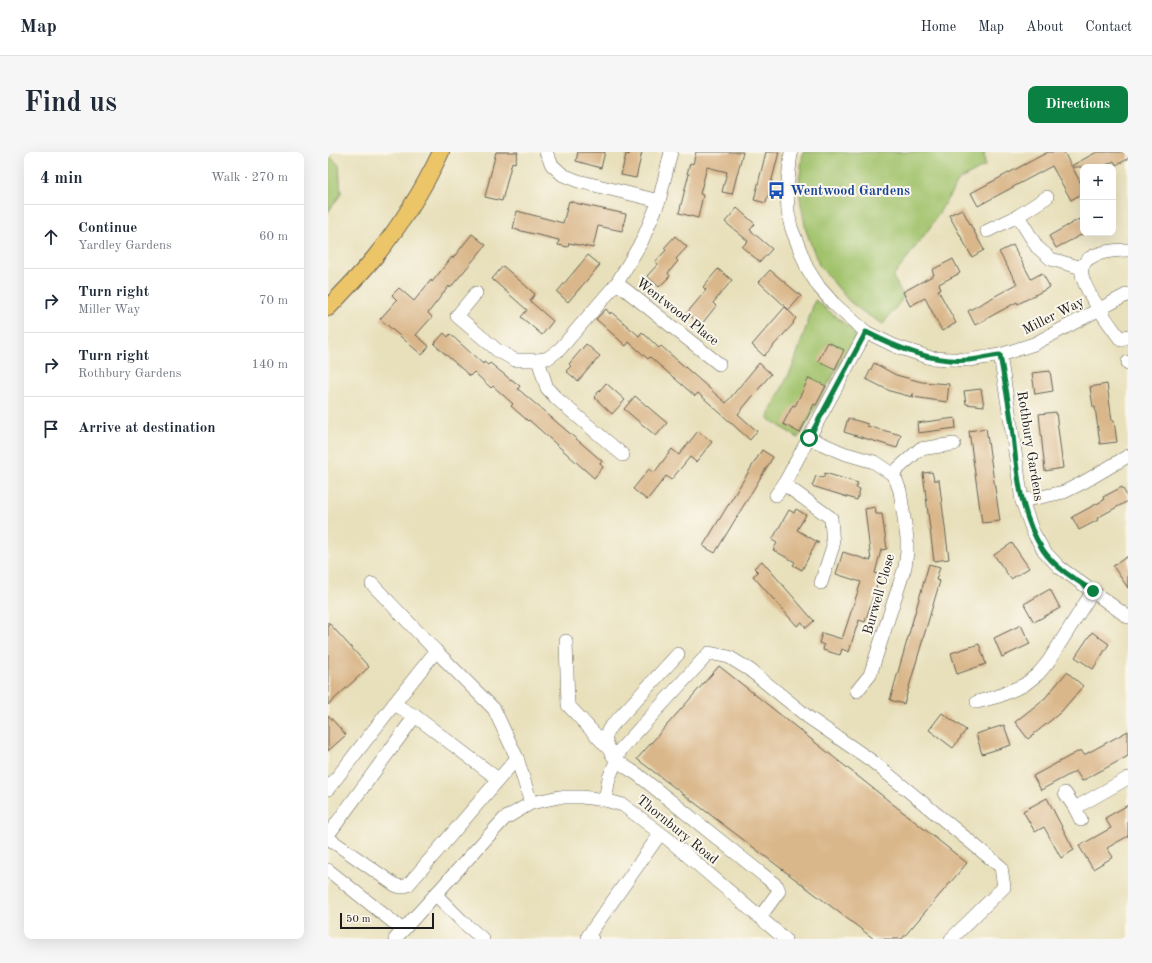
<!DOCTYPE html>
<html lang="en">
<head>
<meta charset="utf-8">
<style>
	:root { --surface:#fff; --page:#f6f6f7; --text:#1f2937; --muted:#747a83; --line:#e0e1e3; --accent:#0b8043 }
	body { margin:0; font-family:"Old Standard TT",serif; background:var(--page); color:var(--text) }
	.controls { position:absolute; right:12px; top:12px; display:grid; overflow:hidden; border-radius:8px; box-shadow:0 4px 16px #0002 }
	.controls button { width:36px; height:36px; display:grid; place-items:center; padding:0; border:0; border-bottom:1px solid var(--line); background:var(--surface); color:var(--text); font:20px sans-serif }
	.scale { position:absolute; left:12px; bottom:10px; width:94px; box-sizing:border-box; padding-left:4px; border:2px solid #1c1c1c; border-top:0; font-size:11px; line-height:14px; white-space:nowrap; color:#1c1c1c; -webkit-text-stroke:3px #fbf7ec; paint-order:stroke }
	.stop { position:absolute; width:12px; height:12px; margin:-9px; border:3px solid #0b8043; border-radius:50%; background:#fff }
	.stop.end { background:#0b8043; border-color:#fff; box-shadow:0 1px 4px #0008 }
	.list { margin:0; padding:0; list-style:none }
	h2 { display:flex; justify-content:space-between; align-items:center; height:52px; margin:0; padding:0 16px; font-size:17px }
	h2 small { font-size:13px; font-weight:400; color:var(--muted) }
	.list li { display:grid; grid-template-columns:26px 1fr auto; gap:12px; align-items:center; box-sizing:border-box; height:64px; padding:0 16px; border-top:1px solid var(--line) }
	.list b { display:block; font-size:15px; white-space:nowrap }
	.list p { margin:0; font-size:13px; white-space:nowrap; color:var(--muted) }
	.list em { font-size:13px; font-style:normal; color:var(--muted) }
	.icon { flex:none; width:22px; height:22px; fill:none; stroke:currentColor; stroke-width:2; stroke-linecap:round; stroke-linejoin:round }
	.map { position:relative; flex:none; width:800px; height:787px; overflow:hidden; border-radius:8px }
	header { display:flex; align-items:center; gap:24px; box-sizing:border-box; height:56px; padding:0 20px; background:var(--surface); border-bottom:1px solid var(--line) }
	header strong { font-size:19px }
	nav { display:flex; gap:22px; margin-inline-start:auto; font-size:14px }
	.intro { display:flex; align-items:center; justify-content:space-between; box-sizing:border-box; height:96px; padding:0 24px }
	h1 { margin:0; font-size:28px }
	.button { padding:10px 18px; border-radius:8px; background:var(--accent); color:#fff; font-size:14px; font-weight:700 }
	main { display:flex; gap:24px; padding:0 24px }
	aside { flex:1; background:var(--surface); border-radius:8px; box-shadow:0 4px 16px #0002 }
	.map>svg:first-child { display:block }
</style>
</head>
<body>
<header>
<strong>Map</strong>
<nav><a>Home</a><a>Map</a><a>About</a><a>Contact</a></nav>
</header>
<div class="intro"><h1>Find us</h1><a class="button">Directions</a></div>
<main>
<aside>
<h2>4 min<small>Walk · 270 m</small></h2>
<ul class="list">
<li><svg class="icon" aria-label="ahead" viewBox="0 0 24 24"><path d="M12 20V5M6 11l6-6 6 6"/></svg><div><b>Continue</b><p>Yardley Gardens</p></div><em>60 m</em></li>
<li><svg class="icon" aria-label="right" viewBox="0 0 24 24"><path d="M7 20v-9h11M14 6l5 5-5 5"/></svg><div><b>Turn right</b><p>Miller Way</p></div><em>70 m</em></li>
<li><svg class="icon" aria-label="right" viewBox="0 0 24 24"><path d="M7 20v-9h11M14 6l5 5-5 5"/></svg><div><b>Turn right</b><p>Rothbury Gardens</p></div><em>140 m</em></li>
<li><svg class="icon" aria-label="arrive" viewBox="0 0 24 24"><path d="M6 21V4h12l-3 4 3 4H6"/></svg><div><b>Arrive at destination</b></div></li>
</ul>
</aside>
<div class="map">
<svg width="800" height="787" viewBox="0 0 800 787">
	<rect width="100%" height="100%" fill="#fbf7ec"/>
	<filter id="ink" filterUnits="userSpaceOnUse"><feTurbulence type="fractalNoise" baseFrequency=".025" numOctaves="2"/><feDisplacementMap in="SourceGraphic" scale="8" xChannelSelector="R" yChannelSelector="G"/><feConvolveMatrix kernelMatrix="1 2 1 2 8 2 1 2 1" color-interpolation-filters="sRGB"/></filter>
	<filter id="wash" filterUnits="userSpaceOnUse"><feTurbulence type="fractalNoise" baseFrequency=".012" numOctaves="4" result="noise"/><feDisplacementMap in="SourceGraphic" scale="16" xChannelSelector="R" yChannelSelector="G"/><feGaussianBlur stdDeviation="0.9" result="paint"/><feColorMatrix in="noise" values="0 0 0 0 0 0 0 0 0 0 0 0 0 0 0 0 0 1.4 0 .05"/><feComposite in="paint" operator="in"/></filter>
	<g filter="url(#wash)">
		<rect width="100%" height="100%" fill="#e8e0bb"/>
		<!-- green -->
		<g fill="#a0c26b" stroke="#5e6f44">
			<path d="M475,0H656L657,14L631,28L603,74L565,125L576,145L555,172L535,160L521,149L491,113L478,79L472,46L471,31Z"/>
			<path d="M0,2L11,13L13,42L0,60Z"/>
			<path d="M487,148L526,179L528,190L520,197L470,286L439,266L465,214Z"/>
		</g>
		<g id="blocks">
			<!-- building -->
			<g fill="#dab78b">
				<path d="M168,0H190L187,11L184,10L174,49L157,45Z"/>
				<path d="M250,0H277L273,16L248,9Z"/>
				<path d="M302,0H314L308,26L293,23L298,2L301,3Z"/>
				<path d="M368,0H415L404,42L394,40L399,20L379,15L372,42L375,43L370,66L351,61L358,33L361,22H359L362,11L365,12Z"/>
				<path d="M438,0H451L438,51L426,48Z"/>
				<path d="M720,0H736L743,14L769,0H800V7L788,13L786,9L775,15H744L755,35V41L743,48L724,14L650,54L643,41Z"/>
				<path d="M241,49L251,52L298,62L294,79L270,74L265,96L241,91L240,95L230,93L231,88L185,77L189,59L235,71Z"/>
				<path d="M409,56L427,72L422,78L444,97L432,110L414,95L420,89L397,70Z"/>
				<path d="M634,57L656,98L644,105L621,63Z"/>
				<path d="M755,65V82L728,96L721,84Z"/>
				<path d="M144,82L158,93L122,136L121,134L100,161L104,165L88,183L101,194L94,203L52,167L69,148L64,143L71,136L86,149L103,128L104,130L124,105L125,106Z"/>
				<path d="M347,84L359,95L348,107L350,109L340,121L342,124L331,135L319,124L330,112L327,110L338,98L336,96Z"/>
				<path d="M685,93L703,127L714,121L722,135L690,152L689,150L647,173L640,159L689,132L671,100Z"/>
				<path d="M260,103L272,113L240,150L229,140Z"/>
				<path d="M625,107L632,121L611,132L613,137L610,138L628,171L614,179L597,146L582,154L575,140L606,123L604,118Z"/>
				<path d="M175,114L207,142L202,149L225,169L214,183L193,165L199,158L164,127Z"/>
				<path d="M390,117L404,128L385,151L388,154L373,173L359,161L378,138L375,135Z"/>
				<path d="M442,118L473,144L461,158L431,130Z"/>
				<path d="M457,155L468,166L465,170L466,171L436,204L424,193Z"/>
				<path d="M278,157L282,162L283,160L311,184L314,180L331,196L333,194L398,251L431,211L443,222L410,262L429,279L422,288L370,241L367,244L322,205L320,207L301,190L298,194L268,167Z"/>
				<path d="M116,181L120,185L122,182L155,212L156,210L160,213L162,211L183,228V227L192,234L190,237L274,309L272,312L275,315L266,326L201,268L200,269L183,254L185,252L165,234L163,236L146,220L142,224L106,192Z"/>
				<path d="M500,190L516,198L507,217L490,209Z"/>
				<path d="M258,192L272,204L250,229L238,219L243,214L241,212Z"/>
				<path d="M546,211L568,223L594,230L621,232L619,250L585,245V241L584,245L562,239L538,227Z"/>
				<path d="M722,219L725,239L707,242L704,221Z"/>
				<path d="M481,226L498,234L488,253L486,252L472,281L455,272L465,253L467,254Z"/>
				<path d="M278,231L297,248L284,262L266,245Z"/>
				<path d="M779,232L784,269H786L789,290L772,292L767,255H765L762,235Z"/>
				<path d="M653,237L656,254L638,252L636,239Z"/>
				<path d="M307,244L339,271L328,284L296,257Z"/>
				<path d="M728,260L735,316L717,319L711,262Z"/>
				<path d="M520,266L540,272L539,274L573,283L569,296L516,280Z"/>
				<path d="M627,266L628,276L590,281L589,271Z"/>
				<path d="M658,276L672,369L654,371L641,279Z"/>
				<path d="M370,279L384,290L368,310L362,305L343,328L338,324L319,348L305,337L321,317L326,321L344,297L351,303Z"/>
				<path d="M434,298L445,305L387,401L375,394Z"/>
				<path d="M604,320L606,328H611L621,407L606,409L595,321Z"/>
				<path d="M497,321L530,331L528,336L532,337L529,348L484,334L488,324L495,326Z"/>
				<path d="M794,335L800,346V349L769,366L770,368L751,378L744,365L776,348L775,345Z"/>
				<path d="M547,355L548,362H554L559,397L553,398L547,421L552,423L537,470L531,468L530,473H529L521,500L514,497L512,503L495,498L496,493L491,491L494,481L514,487L533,430L508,422L515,400L543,409L537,357Z"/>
				<path d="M468,357L478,363L469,378L491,391H488L474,418L465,413L467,410L445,398L449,391L444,388L461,358L466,361Z"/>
				<path d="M684,391L701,416L683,427L666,403Z"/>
				<path d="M800,404V436L785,414Z"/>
				<path d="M434,409L486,469L478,476L474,470L469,474L425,424L430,420L426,416Z"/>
				<path d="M601,412L612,415L608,428L612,429L576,552L562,548Z"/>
				<path d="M722,437L732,456L706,470L696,452Z"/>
				<path d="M0,470L41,515L0,553Z"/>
				<path d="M693,473L702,492L674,505L666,486Z"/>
				<path d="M764,480L781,492L765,517L747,505Z"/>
				<path d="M651,492L658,512L629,522L623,501Z"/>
				<path d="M391,514L639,711L574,787H546L309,607Z"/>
				<path d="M739,520L755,534L733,560L700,587L687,570L717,546Z"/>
				<path d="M614,561L638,578L625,596L601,578Z"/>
				<path d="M0,563L18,583L0,599Z"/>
				<path d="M676,573L683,593L654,602L648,582Z"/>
				<path d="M800,579V604L754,629L748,619L713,638L705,624L753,598L756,603Z"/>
				<path d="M719,646L746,698L733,706L716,675L707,680L695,659Z"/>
				<path d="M800,653V684L779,696L785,705L765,717L751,694L783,676L777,666Z"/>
			</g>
		</g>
	</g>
	<g filter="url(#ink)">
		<use href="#blocks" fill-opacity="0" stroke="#636154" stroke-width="1"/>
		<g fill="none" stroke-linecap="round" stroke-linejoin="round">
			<defs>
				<g id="minor">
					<path d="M218,0L224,13L235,23L250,29L331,49"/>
					<path d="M463,0L459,38L460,60L463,75L479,116L491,135L506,152L538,180L567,194L603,206L641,208L672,203L706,192L800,142"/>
					<path d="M690,64L709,95L723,107L754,116"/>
					<path d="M659,79L690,64L719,45"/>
					<path d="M800,98C787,98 758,100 754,116C750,132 783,174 793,188L800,184"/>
					<path d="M289,131L391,212"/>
					<path d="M148,141L129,164L169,198L187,208H210L220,206L232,197L289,131L314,89L331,49L343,0"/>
					<path d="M672,203L683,272L694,349L705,380L716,399L731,415L800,465"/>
					<path d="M210,208L219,236L228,246L295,303"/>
					<path d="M800,210V211"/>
					<path d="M481,286L515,301L546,310L564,322L568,328L572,339L579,386V400L577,415L542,523L529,539"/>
					<path d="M564,322L592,297L626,292"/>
					<path d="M456,332L503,366L505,394L493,431"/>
					<path d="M448,343L456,332L538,180"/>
					<path d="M694,349L736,340L756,330L800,304"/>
					<path d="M44,432L108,499L166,557L189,606L203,651"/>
					<path d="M238,489L240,553L279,595"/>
					<path d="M350,502L281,577L277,585C283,608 290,610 309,622L449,734L451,739L432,765"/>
					<path d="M649,550L671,544L696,533L710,522L720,510L765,439"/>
					<path d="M87,564L170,627"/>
					<path d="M0,637L66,552L108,499"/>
					<path d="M737,641L747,656L753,668"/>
					<path d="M277,648L281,626L293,597L381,501L401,505L422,518L480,565L544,609L673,715L676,735L623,787"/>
					<path d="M747,656L800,626"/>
					<path d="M0,683L87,564L66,552"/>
					<path d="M0,686L67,733L73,735L80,733L189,606"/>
					<path d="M0,718L75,778"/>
					<path d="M107,742L136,771L155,787"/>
					<path d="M67,787L176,667L203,651L231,645H254L277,648L295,653L340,687L457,787"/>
					<path d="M264,787L260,784L332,682"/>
				</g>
				<path id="major" d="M0,156C15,140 31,124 46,106C72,74 95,38 113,0"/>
			</defs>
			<!-- minor casing -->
			<use href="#minor" stroke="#636154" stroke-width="14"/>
			<!-- major casing -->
			<use href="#major" stroke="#636154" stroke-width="18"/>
			<!-- minor -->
			<use href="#minor" stroke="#fff" stroke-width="13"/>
			<!-- major -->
			<use href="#major" stroke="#edc569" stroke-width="16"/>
		</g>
	</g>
	<g fill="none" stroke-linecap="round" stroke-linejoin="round" filter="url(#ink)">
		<!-- route -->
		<path stroke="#0b8043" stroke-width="5" d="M481,286L538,180C570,196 604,211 641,208C652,207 662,204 672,203C676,227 681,251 684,275C689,317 691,362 715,398C727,416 747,427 765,439"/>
	</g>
	<!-- icons -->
	<defs>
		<symbol id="bus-bare" viewBox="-9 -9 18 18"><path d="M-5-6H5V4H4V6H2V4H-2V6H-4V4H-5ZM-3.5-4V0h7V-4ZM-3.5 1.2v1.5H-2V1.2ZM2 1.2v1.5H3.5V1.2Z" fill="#1a4fb4" stroke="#fbf7ec" stroke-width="2.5" paint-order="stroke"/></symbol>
	</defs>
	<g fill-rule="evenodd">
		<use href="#bus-bare" x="436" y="26" width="25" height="25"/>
	</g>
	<g text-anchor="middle" stroke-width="4" stroke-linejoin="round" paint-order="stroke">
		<!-- transit labels -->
		<g font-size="14" font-weight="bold" fill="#164399" stroke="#fbf7ec" text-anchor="start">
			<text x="462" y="43">Wentwood Gardens</text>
		</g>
		<!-- street labels -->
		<g font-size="14" fill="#1c1c1c" stroke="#fbf7ec">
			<text transform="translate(350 159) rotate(38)" y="5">Wentwood Place</text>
			<text transform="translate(725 163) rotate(-27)" y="5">Miller Way</text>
			<text transform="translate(703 294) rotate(81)" y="5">Rothbury Gardens</text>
			<text transform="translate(550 442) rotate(-74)" y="5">Burwell Close</text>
			<text transform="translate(350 677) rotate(39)" y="5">Thornbury Road</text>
		</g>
	</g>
</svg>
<div class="controls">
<button>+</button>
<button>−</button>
</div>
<div class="scale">50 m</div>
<div class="stop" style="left:481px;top:286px"></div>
<div class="stop end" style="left:765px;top:439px"></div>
</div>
</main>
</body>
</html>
